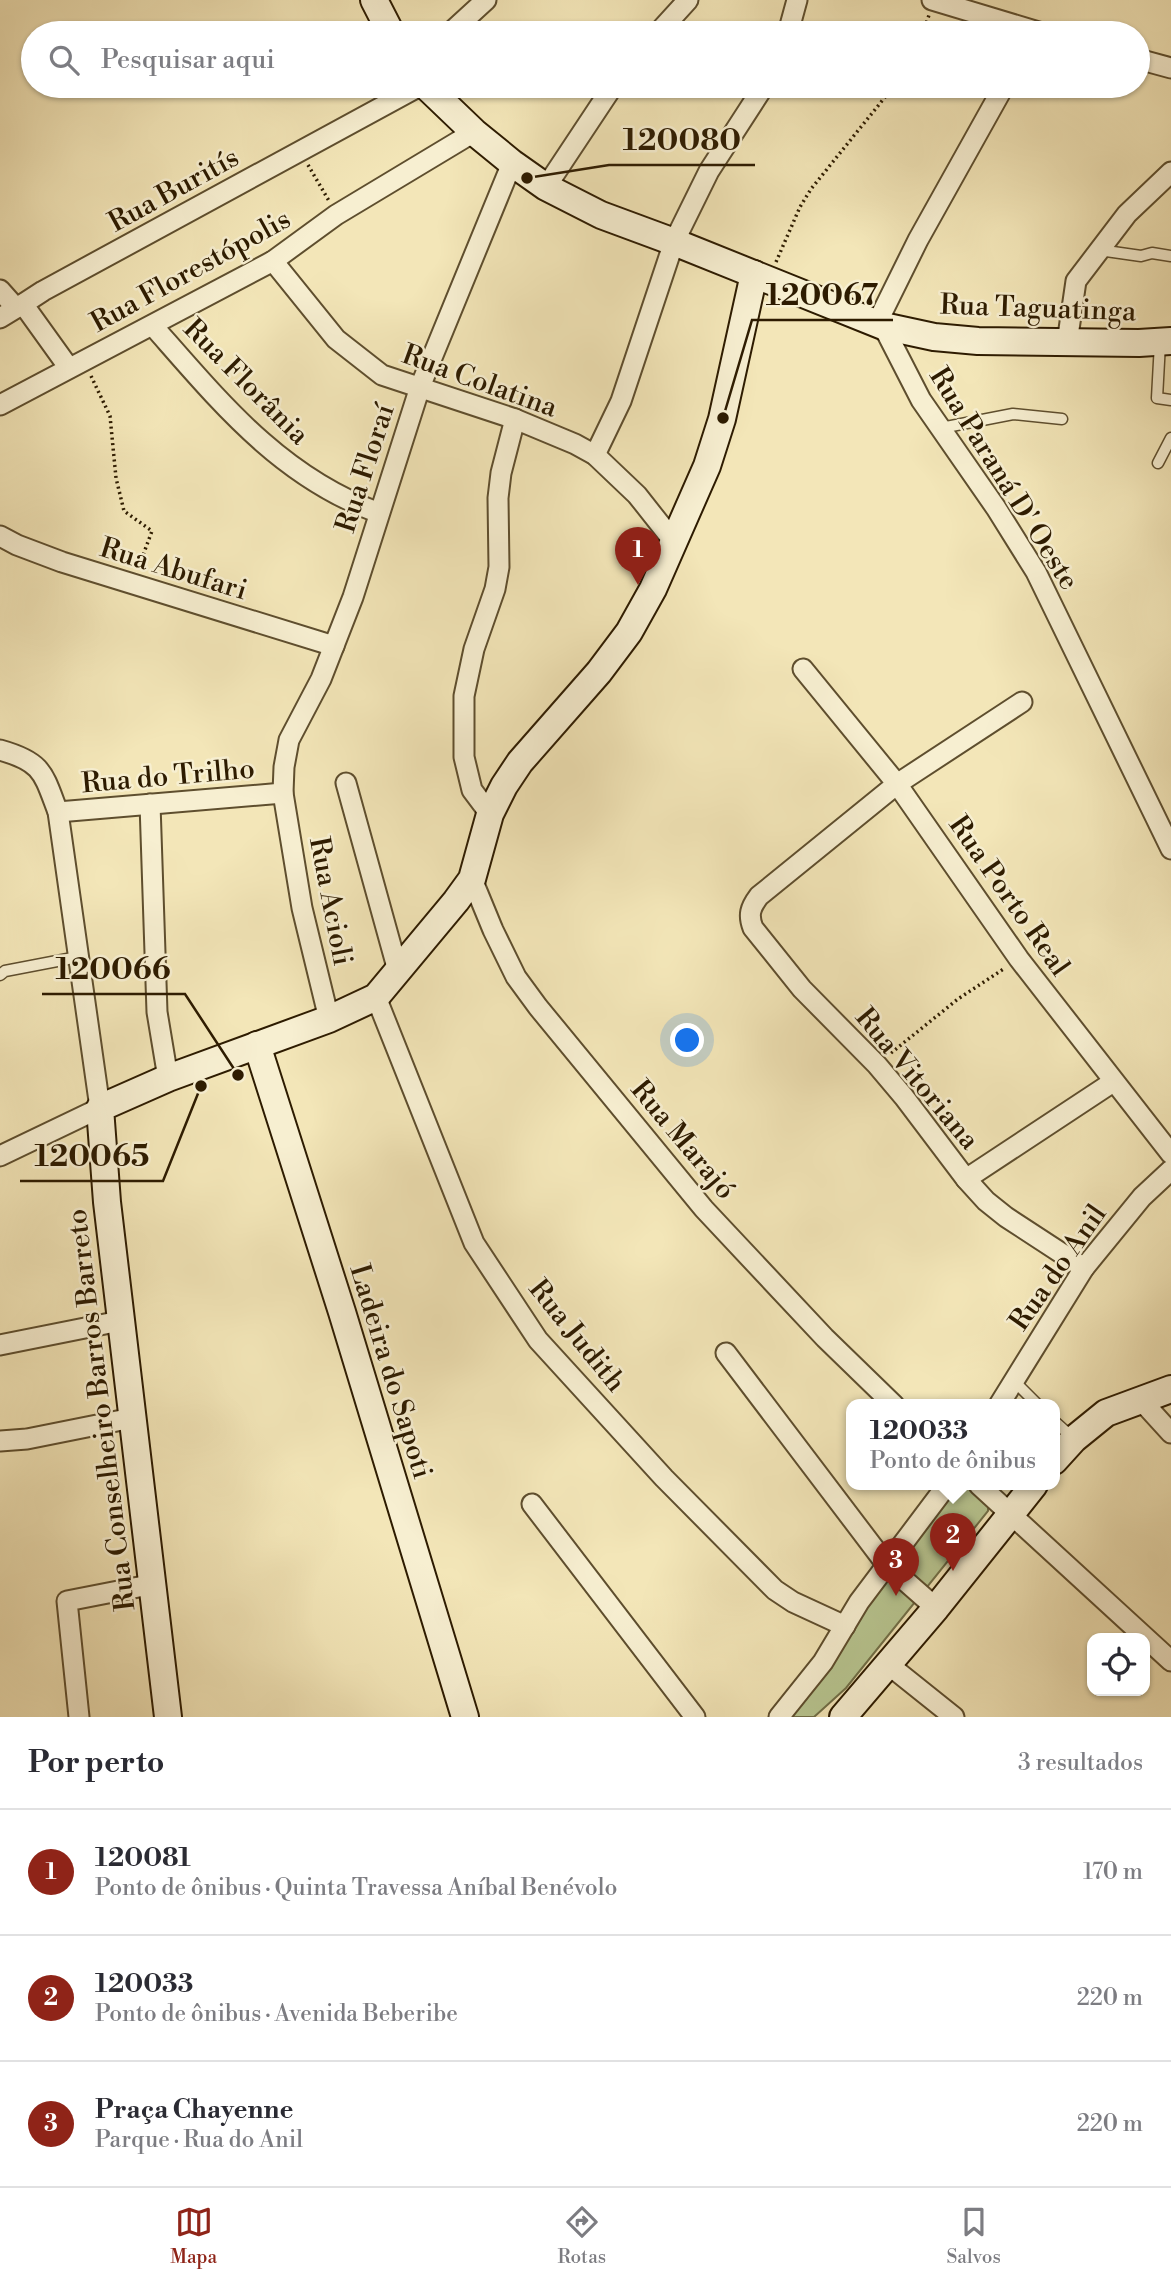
<!DOCTYPE html>
<html lang="pt">
<head>
<meta charset="utf-8">
<style>
	:root { --surface:#fff; --page:#f7f7f7; --text:#2b2b33; --muted:#7c7c81; --line:#e1e1e2; --accent:#8f2418 }
	body { margin:0; font-family:"Libre Bodoni",serif; background:var(--page); color:var(--text) }
	.controls { position:absolute; right:21px; bottom:21px; display:grid; overflow:hidden; border-radius:14px; box-shadow:0 2px 5px #0004 }
	.controls button { width:63px; height:63px; display:grid; place-items:center; padding:0; border:0; border-bottom:2px solid var(--line); background:var(--surface); color:var(--text); font:35px sans-serif }
	.you { position:absolute; left:688px; top:1041px; width:24px; height:24px; margin:-18px; border:5px solid #fff; border-radius:50%; background:#1a73e8; box-shadow:0 0 0 10px #1a73e833 }
	.badge { display:grid; place-items:center; width:46px; height:46px; border-radius:50%; background:var(--accent); color:#fff; font-size:23px; font-weight:700 }
	.pin { position:absolute; translate:-50% -58px; filter:drop-shadow(0 2px 4px #0008) }
	.pin::after { content:''; position:absolute; top:37px; width:24px; height:21px; background:inherit; clip-path:polygon(0 0,100% 0,50% 100%) }
	.popup { position:absolute; left:846px; top:1399px; width:214px; height:91px; box-sizing:border-box; display:grid; place-content:center; border-radius:14px; background:var(--surface); filter:drop-shadow(0 2px 5px #0005); font-size:23px; white-space:nowrap; color:var(--muted) }
	.popup b { font-size:26px; color:var(--text) }
	.popup::after { content:''; position:absolute; left:50%; top:100%; margin-left:-14px; border:14px solid transparent; border-top-color:var(--surface) }
	.list { margin:0; padding:0; list-style:none }
	h2 { display:flex; justify-content:space-between; align-items:center; height:91px; margin:0; padding:0 28px; font-size:30px }
	h2 small { font-size:23px; font-weight:400; color:var(--muted) }
	.list li { display:grid; grid-template-columns:46px 1fr auto; gap:21px; align-items:center; box-sizing:border-box; height:126px; padding:0 28px; border-top:2px solid var(--line) }
	.list b { display:block; font-size:26px; white-space:nowrap }
	.list p { margin:0; font-size:23px; white-space:nowrap; color:var(--muted) }
	.list em { font-size:23px; font-style:normal; color:var(--muted) }
	.icon { flex:none; width:38px; height:38px; fill:none; stroke:currentColor; stroke-width:2; stroke-linecap:round; stroke-linejoin:round }
	.map { position:relative; flex:none; width:1171px; height:1717px; overflow:hidden }
	.search { position:absolute; background:var(--surface); box-shadow:0 2px 5px #0004; left:21px; right:21px; top:21px; height:77px; display:flex; align-items:center; gap:18px; box-sizing:border-box; padding:0 24px; border-radius:38px; color:var(--muted); font-size:26px }
	.sheet { height:469px; background:var(--surface) }
	nav { display:flex; justify-content:space-around; align-items:center; box-sizing:border-box; height:98px; border-top:2px solid var(--line); background:var(--surface); font-size:19px; color:var(--muted) }
	nav a { display:grid; justify-items:center; gap:4px }
	nav .on { color:var(--accent) }
	.map>svg:first-child { display:block }
</style>
</head>
<body>
<div class="map">
<svg width="1171" height="1717" viewBox="0 0 1171 1717">
	<rect width="100%" height="100%" fill="#f3e6b8"/>
	<filter id="stains"><feTurbulence type="fractalNoise" baseFrequency=".00286" numOctaves="4"/><feColorMatrix values="0 0 0 0 .2 0 0 0 0 .09 0 0 0 0 .02 0 0 0 .5 -.17"/></filter>
	<radialGradient id="worn" r=".72"><stop offset=".6" stop-color="#630" stop-opacity="0"/><stop offset="1" stop-color="#630" stop-opacity=".3"/></radialGradient>
	<!-- green -->
	<path fill="#b8c691" stroke="#727048" stroke-width="2" d="M954,1485H968L988,1504V1511L846,1688L814,1717H785L825,1676L869,1600Z"/>
	<g fill="none" stroke-linecap="round" stroke-linejoin="round">
		<defs>
			<g id="lane">
				<path d="M1099,250L1141,256L1152,253L1171,256"/>
				<path d="M1160,343L1157,398L1171,400"/>
				<path d="M941,428L1013,414L1062,419"/>
				<path d="M1158,463L1171,438"/>
				<path d="M0,975L5,971L78,957"/>
				<path d="M1014,1381L1038,1405"/>
				<path d="M1054,1421L1074,1439"/>
			</g>
			<g id="street">
				<path d="M932,0L1042,33"/>
				<path d="M450,33L486,0"/>
				<path d="M658,33L688,0"/>
				<path d="M788,33L797,0"/>
				<path d="M1138,59L1171,68"/>
				<path d="M546,187L613,86"/>
				<path d="M273,261L336,339L382,375L515,419L575,444L595,455L637,495L675,543"/>
				<path d="M0,290L16,308"/>
				<path d="M0,318L23,304"/>
				<path d="M877,323L918,240L1004,86"/>
				<path d="M153,326C220,402 280,477 379,513"/>
				<path d="M883,326L921,400L996,508L1036,572L1171,849"/>
				<path d="M1067,343L1076,281L1127,214L1171,172"/>
				<path d="M69,368L23,304L43,291L420,86"/>
				<path d="M0,405L273,261L336,215L474,132"/>
				<path d="M595,455L621,401L674,242L709,171L764,86"/>
				<path d="M0,536L17,545L62,562L334,646"/>
				<path d="M803,669L897,784L1019,959L1171,1154"/>
				<path d="M1022,702L897,784L759,896C750,908 748,915 753,928L802,989L877,1065L904,1097L966,1179L986,1201L1006,1217L1084,1268"/>
				<path d="M0,750C43,762 43,773 58,812L100,1108L0,1156"/>
				<path d="M346,783L398,971"/>
				<path d="M150,804L157,1012L168,1078"/>
				<path d="M58,812L283,793"/>
				<path d="M490,814L472,790L464,757V696L474,649L495,589L499,567L498,498L501,473L515,419"/>
				<path d="M472,879L493,930L516,977L538,1007L704,1209L825,1338L894,1405"/>
				<path d="M376,997L474,1243L538,1340L664,1478L775,1590L793,1602L845,1626"/>
				<path d="M329,1019L302,908L283,793L284,767L289,740L321,679L353,597L420,387L512,163"/>
				<path d="M966,1179L1113,1082"/>
				<path d="M0,1345L120,1321"/>
				<path d="M726,1353L886,1564L936,1608"/>
				<path d="M1140,1399L1171,1433"/>
				<path d="M999,1405L1084,1268L1142,1197L1171,1170"/>
				<path d="M0,1441L27,1439L132,1418"/>
				<path d="M979,1485L1171,1661"/>
				<path d="M532,1504L695,1717"/>
				<path d="M889,1665L954,1717"/>
				<path d="M79,1717L67,1601L154,1584"/>
				<path d="M779,1717L823,1662L859,1602L947,1485"/>
			</g>
			<g id="secondary">
				<path d="M374,0L391,33"/>
				<path d="M426,86L474,132L512,163L546,187L601,215L674,242L883,326L934,337L978,341L1139,343L1171,341"/>
				<path d="M257,1045L342,1312L465,1717"/>
				<path d="M1054,1461L1074,1439L1106,1413L1171,1389"/>
				<path d="M168,1717L107,1202L100,1108L168,1078L329,1019L376,997L456,901L472,879L490,814L504,786L520,762L599,672L629,632L653,589L707,466L722,419L754,274"/>
				<path d="M843,1717L936,1608L1034,1485"/>
			</g>
		</defs>
		<!-- lane casing -->
		<use href="#lane" stroke="#5e4e2e" stroke-width="13"/>
		<!-- street casing -->
		<use href="#street" stroke="#5e4e2e" stroke-width="23"/>
		<!-- secondary casing -->
		<use href="#secondary" stroke="#2d1b00" stroke-width="30"/>
		<!-- path -->
		<g stroke="#2d1b00" stroke-width="3.5" stroke-dasharray="2 3.5" stroke-linecap="butt">
			<path d="M923,33L929,15"/>
			<path d="M308,165L329,201"/>
			<path d="M776,262L800,207L811,189L894,86"/>
			<path d="M91,376L110,416L116,478L124,511L152,531L139,566"/>
			<path d="M891,1053L958,999L1005,968"/>
		</g>
		<!-- lane -->
		<use href="#lane" stroke="#f7efd1" stroke-width="10"/>
		<!-- street -->
		<use href="#street" stroke="#f7efd1" stroke-width="19"/>
		<!-- secondary -->
		<use href="#secondary" stroke="#f7efd1" stroke-width="26"/>
	</g>
	<g text-anchor="middle" stroke-width="5" stroke-linejoin="round" paint-order="stroke">
		<!-- street labels -->
		<g font-size="28" fill="#2d1b00" stroke="#f7efd1">
			<text transform="translate(173 189) rotate(-29)" y="10">Rua Buritís</text>
			<text transform="translate(190 270) rotate(-29)" y="10">Rua Florestópolis</text>
			<text transform="translate(1038 307) rotate(2)" y="10">Rua Taguatinga</text>
			<text transform="translate(480 380) rotate(20)" y="10">Rua Colatina</text>
			<text transform="translate(247 381) rotate(45)" y="10">Rua Florânia</text>
			<text transform="translate(364 468) rotate(-72)" y="10">Rua Floraí</text>
			<text transform="translate(1005 478) rotate(58)" y="10">Rua Paraná D' Oeste</text>
			<text transform="translate(174 568) rotate(17)" y="10">Rua Abufari</text>
			<text transform="translate(168 775) rotate(-5)" y="10">Rua do Trilho</text>
			<text transform="translate(1010 895) rotate(55)" y="10">Rua Porto Real</text>
			<text transform="translate(332 901) rotate(79)" y="10">Rua Acioli</text>
			<text transform="translate(918 1078) rotate(50)" y="10">Rua Vitoriana</text>
			<text transform="translate(684 1139) rotate(50)" y="10">Rua Marajó</text>
			<text transform="translate(1057 1267) rotate(-55)" y="10">Rua do Anil</text>
			<text transform="translate(578 1335) rotate(51)" y="10">Rua Judith</text>
			<text transform="translate(392 1371) rotate(73)" y="10">Ladeira do Sapoti</text>
			<text transform="translate(100 1410) rotate(-97)" y="10">Rua Conselheiro Barros Barreto</text>
		</g>
	</g>
	<!-- callouts -->
	<path fill="none" stroke="#2d1b00" stroke-width="2.5" d="M527 178L609 165H755M723 418L752 320H893M238 1075L185 994H42M201 1086L163 1181H20"/>
	<g fill="#2d1b00" stroke="#f7efd1" stroke-width="2.5">
		<circle cx="527" cy="178" r="7"/>
		<circle cx="723" cy="418" r="7"/>
		<circle cx="238" cy="1075" r="7"/>
		<circle cx="201" cy="1086" r="7"/>
	</g>
	<g font-size="30" text-anchor="middle" font-weight="bold" fill="#2d1b00" stroke="#f7efd1" stroke-width="5" stroke-linejoin="round" paint-order="stroke">
		<text x="682" y="150">120080</text>
		<text x="822" y="305">120067</text>
		<text x="113" y="979">120066</text>
		<text x="92" y="1166">120065</text>
	</g>
	<rect width="100%" height="100%" filter="url(#stains)"/>
	<rect width="100%" height="100%" fill="url(#worn)"/>
</svg>
<div class="controls">
<button><svg class="icon" aria-label="locate" viewBox="0 0 24 24"><circle cx="12" cy="12" r="6"/><path d="M12 2v4M12 18v4M2 12h4M18 12h4"/></svg></button>
</div>
<div class="you"></div>
<div class="pin badge" style="left:638px;top:585px">1</div>
<div class="pin badge" style="left:953px;top:1571px">2</div>
<div class="popup"><b>120033</b>Ponto de ônibus</div>
<div class="pin badge" style="left:896px;top:1596px">3</div>
<div class="search"><svg class="icon" aria-label="search" viewBox="0 0 24 24"><circle cx="10" cy="10" r="6"/><path d="M15 15l6 6"/></svg>Pesquisar aqui</div>
</div>
<section class="sheet">
<h2>Por perto<small>3 resultados</small></h2>
<ul class="list">
<li><span class="badge">1</span><div><b>120081</b><p>Ponto de ônibus · Quinta Travessa Aníbal Benévolo</p></div><em>170 m</em></li>
<li><span class="badge">2</span><div><b>120033</b><p>Ponto de ônibus · Avenida Beberibe</p></div><em>220 m</em></li>
<li><span class="badge">3</span><div><b>Praça Chayenne</b><p>Parque · Rua do Anil</p></div><em>220 m</em></li>
</ul>
</section>
<nav>
<a class="on"><svg class="icon" aria-label="map" viewBox="0 0 24 24"><path d="M3 6l6-2 6 2 6-2v14l-6 2-6-2-6 2zM9 4v14M15 6v14"/></svg>Mapa</a>
<a><svg class="icon" aria-label="directions" viewBox="0 0 24 24"><path d="M12 3l9 9-9 9-9-9zM9 14v-3h6M13 9l2 2-2 2"/></svg>Rotas</a>
<a><svg class="icon" aria-label="saved" viewBox="0 0 24 24"><path d="M7 4h10v16l-5-4-5 4z"/></svg>Salvos</a>
</nav>
</body>
</html>
